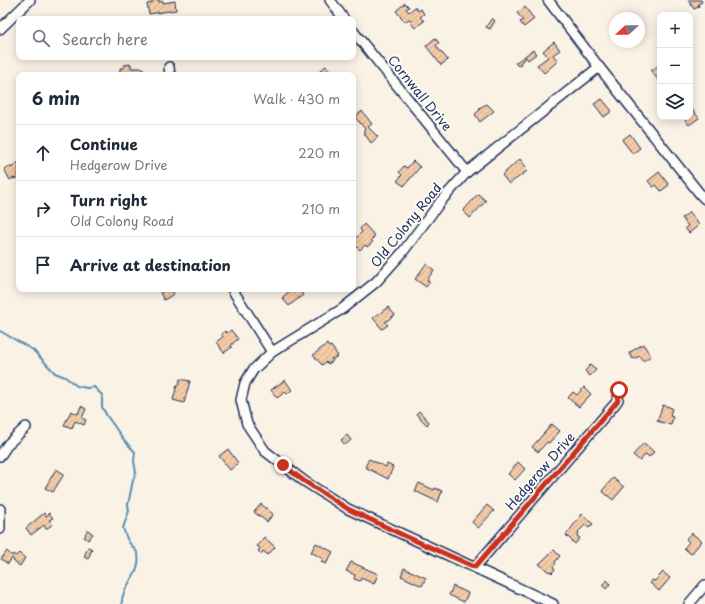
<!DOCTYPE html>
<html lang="en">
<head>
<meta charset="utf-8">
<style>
	:root { --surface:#fff; --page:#f2f2f3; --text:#1f2937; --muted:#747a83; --line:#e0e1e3 }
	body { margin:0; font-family:"Playpen Sans",sans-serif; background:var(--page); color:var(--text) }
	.controls { position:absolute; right:12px; top:12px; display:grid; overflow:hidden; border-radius:8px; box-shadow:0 2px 10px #0003 }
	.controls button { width:36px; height:36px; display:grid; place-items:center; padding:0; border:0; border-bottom:1px solid var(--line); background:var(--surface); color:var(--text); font:20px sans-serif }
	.compass { position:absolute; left:609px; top:12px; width:36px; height:36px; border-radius:50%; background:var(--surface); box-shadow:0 2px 10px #0003; rotate:249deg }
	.stop { position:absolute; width:12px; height:12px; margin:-9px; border:3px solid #c8321e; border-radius:50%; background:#fff }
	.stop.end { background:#c8321e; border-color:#fff; box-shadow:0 1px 4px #0008 }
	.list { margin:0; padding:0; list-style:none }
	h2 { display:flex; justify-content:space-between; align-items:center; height:52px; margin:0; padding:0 16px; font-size:17px }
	h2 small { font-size:13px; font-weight:400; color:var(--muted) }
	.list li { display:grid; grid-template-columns:26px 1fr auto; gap:12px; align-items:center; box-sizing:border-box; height:56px; padding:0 16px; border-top:1px solid var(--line) }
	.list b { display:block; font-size:15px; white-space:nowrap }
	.list p { margin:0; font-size:13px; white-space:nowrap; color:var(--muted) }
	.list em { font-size:13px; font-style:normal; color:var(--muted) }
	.icon { flex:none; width:22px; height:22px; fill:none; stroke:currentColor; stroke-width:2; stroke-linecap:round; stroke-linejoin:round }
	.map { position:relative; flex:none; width:705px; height:604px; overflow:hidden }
	.search { position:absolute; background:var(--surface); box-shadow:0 2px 10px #0003; left:16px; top:16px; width:340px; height:44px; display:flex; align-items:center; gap:10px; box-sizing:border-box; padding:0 14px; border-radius:8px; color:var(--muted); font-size:15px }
	.panel { position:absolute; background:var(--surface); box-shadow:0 2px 10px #0003; left:16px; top:72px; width:340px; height:220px; border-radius:8px }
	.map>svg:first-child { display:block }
</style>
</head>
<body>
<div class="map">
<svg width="705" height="604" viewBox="0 0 705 604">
	<defs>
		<pattern id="building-hatch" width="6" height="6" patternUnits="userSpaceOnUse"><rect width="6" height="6" fill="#f4cba4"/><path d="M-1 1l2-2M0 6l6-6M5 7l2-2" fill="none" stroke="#d1af90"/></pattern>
	</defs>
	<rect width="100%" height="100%" fill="#fbf2e6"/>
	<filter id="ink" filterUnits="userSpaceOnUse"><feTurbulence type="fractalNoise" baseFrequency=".025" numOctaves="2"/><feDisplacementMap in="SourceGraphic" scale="8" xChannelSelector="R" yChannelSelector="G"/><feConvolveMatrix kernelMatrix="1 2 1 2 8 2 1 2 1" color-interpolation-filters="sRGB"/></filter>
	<g filter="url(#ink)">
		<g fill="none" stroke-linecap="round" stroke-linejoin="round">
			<!-- stream -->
			<path stroke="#588ead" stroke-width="2" d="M0,331L33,350L55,373L65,377L77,386L87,388L94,387L102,395V407L107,416L124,440L135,452L134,461L136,473L133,480L128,505L129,511L123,528C125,533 126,538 129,542C132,547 137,550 138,555C142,574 120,587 122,604"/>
		</g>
		<!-- building -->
		<g fill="url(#building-hatch)" stroke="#1b2f5e">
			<path d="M152,0H159V2L163,1V3L175,1L176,10L149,14L147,4L152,3Z"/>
			<path d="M688,0H701L702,2L698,4L699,7L694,9Z"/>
			<path d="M405,3L409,7L406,9L409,12L415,7L418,11L421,9L424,14L420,17L424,21L415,28L410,22L412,21L409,19L405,22L396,11Z"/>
			<path d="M525,7L534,19L524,27L520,22L523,20L517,13Z"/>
			<path d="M492,18L495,21L490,29L486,27Z"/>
			<path d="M435,38L439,43L436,46L448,60L441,65L426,46Z"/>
			<path d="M554,42L560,50L553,55L558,61L544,73L537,65L548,57L543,51Z"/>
			<path d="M533,50L536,54L528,60L526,57L520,63L521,64L518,66L515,63Z"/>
			<path d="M131,64V68H143V75H120V68H124V65Z"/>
			<path d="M659,65L660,66V82L651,71Z"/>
			<path d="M326,66L333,75H321L319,72Z"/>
			<path d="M602,99L612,111L604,117L594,104Z"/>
			<path d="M487,104L494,111L480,122L475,114L480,110L479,108Z"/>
			<path d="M690,107L699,118L689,125L683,117H690Z"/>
			<path d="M362,111L372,124L368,127L378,137L371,143L364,133H365L363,131L365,129L355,117Z"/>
			<path d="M630,134L640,148L633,154L622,140Z"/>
			<path d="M520,159L526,167L524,168L527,171L509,184L502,175Z"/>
			<path d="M413,161L420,167L404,186L397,181L402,175L399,172L404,166L407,168Z"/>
			<path d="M19,162L18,177L15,179L13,178L10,180L4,169L10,166L11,168Z"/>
			<path d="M659,172L669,185L661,191L656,185L653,187L648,181Z"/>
			<path d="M478,194L486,201L470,218L463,211Z"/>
			<path d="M690,212L699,225L689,233L685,228L688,226L682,218Z"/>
			<path d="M364,224L375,236L371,240L373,242L367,247L365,245L360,250L353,243V241L362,232L360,229Z"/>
			<path d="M426,264L434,270L427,280L430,282L426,287L415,279Z"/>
			<path d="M167,289H171L174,294L164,300L160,293Z"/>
			<path d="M291,289H299L303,295L289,306L282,298Z"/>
			<path d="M388,307L395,315L385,322L388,325L382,329L373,318Z"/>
			<path d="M231,330L238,339L233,343L231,346L232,347L224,353L216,342L223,337L221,334L225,331L227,333Z"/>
			<path d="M327,344L329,347L331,346L338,356L333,359L331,358L333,361L328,364L326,362L322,365L313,355Z"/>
			<path d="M643,344L651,356L643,361L640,356L633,359L629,353Z"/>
			<path d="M590,365L596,370L590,376L585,371Z"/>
			<path d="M180,379L190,381L184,403L173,400L177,385H179Z"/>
			<path d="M285,380L292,390L287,394L285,392L277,398L271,390Z"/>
			<path d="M584,387L591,394L579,407L568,398L573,392L577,395Z"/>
			<path d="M663,405L672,408L670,416L673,417L671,425L657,421Z"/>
			<path d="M81,406L86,409L82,418L86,420L84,425L75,421L72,428L64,425L71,411L78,414Z"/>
			<path d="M419,411L429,422L427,425L416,414Z"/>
			<path d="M552,424L560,431L549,443L547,442L538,452L532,447Z"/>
			<path d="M347,435L351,440L345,445L341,440Z"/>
			<path d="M644,443L654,452L649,457L646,454L640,461L633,455Z"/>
			<path d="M228,449L238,463L230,470L219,456Z"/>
			<path d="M369,459L386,467L387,464L393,467L388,479L365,467Z"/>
			<path d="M518,462L525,469L515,480L508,474Z"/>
			<path d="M56,469L64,474L53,492L45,488Z"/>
			<path d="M613,478L624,487L613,500L602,491Z"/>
			<path d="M419,483L434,490L435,488L442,491L438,502L415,491Z"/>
			<path d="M261,504L273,514L267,522L254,512Z"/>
			<path d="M487,505L494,511L478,528L472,522Z"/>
			<path d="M44,513L46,516L49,513L53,518L49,520L53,524L46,529L44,525L31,535L26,528Z"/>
			<path d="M582,514L593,524L589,528L585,525L578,532L579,533L577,536L580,538L575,544L566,535Z"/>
			<path d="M88,530L93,534L88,540L84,537L86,535L85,534Z"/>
			<path d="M691,533L702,541L691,554L684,548L689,542L686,539Z"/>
			<path d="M264,537L275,547L268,555L263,551L261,554L258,551L260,548L257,546Z"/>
			<path d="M316,543L333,552L326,564L321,562L323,559L311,552Z"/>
			<path d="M88,547L92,549L88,559L84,557Z"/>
			<path d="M554,550L560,556L555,562L556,563L553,567L555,569L552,573L550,571L549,572L539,564Z"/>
			<path d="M7,551L12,556L13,554L16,556L19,553L25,558L20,566L13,561L14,560L12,558L8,564L1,559Z"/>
			<path d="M351,562L378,574L374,584L361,578L360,581L354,579L355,575L346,571Z"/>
			<path d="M404,568L426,578L422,586L401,576Z"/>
			<path d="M663,572L670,578L659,591L650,583L652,580L655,581Z"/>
			<path d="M607,580L610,584L606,589L602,585Z"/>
			<path d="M453,586L468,593L464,602L449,595Z"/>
		</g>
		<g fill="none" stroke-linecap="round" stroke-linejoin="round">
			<defs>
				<g id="minor">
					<path d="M330,0L344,19"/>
					<path d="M548,0L599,67L700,194L705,199"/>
					<path d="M0,29L30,0"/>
					<path d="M353,31L467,172"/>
					<path d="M169,67L170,75"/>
					<path d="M232,289L272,352"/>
					<path d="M0,456L8,444L26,427"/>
					<path d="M0,509V529"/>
					<path d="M475,567L615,404L618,400L619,390"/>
					<path d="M553,604L348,509L304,481L265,451L247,424L241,400L245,383L253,370L272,352L342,309L376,282L402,253L441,201L467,172L599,67"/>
					<path d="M689,604L705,585"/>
				</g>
			</defs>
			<!-- minor casing -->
			<use href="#minor" stroke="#1b2f5e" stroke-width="12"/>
			<!-- minor -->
			<use href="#minor" stroke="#fdfcf7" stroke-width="9"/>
		</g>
	</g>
	<g fill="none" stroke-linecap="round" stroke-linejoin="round" filter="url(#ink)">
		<!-- route -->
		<path stroke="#c8321e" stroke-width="5" d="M283,465L304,481L348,509L405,536L475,567L615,404L618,400L619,390"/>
	</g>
	<g text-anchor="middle" stroke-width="3.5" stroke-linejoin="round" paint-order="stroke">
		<!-- street labels -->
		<g font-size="13" fill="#1b2f5e" stroke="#fdfcf7">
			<text transform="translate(420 93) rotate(51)" y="5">Cornwall Drive</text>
			<text transform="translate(406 225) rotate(-51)" y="5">Old Colony Road</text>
			<text transform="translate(540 471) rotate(-49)" y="5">Hedgerow Drive</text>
		</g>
	</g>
</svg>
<div class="controls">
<button>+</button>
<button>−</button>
<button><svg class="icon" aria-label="layers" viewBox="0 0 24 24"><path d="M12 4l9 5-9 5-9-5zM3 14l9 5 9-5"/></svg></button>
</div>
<svg class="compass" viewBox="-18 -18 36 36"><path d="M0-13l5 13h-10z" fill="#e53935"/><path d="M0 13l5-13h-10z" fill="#747a83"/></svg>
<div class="stop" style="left:619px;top:390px"></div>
<div class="stop end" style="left:283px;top:465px"></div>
<div class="search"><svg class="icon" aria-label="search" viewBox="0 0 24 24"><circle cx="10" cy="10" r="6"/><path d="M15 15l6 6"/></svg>Search here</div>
<section class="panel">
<h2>6 min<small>Walk · 430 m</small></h2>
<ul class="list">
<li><svg class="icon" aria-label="ahead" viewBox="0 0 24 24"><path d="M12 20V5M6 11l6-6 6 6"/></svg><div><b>Continue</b><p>Hedgerow Drive</p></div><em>220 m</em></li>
<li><svg class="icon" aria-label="right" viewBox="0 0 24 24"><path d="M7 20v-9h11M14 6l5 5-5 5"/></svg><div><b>Turn right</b><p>Old Colony Road</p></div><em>210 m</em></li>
<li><svg class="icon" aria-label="arrive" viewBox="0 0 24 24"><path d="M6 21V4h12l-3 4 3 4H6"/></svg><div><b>Arrive at destination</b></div></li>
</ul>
</section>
</div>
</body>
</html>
